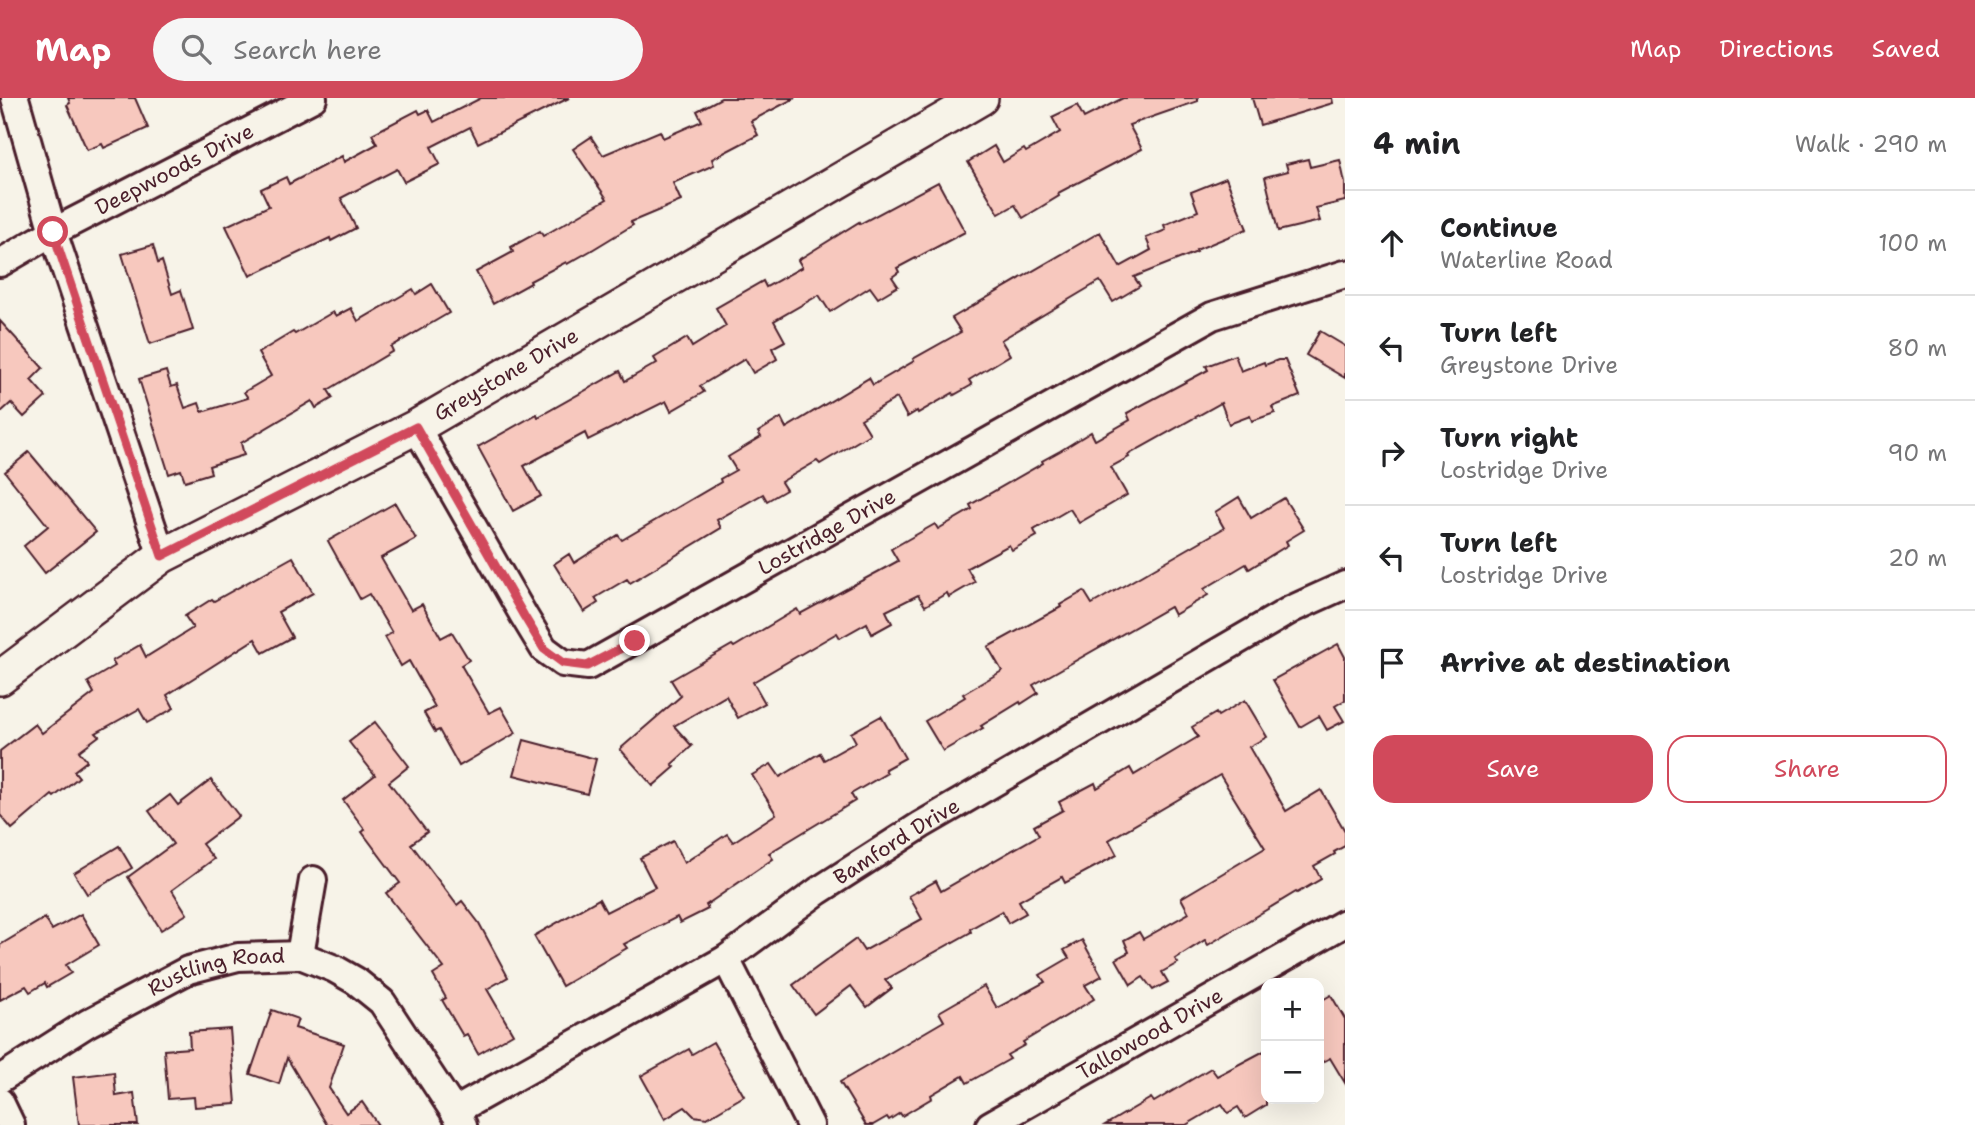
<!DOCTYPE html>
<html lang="en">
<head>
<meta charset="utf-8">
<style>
	:root { --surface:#fff; --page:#f6f6f6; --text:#202124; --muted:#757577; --line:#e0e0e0; --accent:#d1495b }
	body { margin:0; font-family:"Shantell Sans",sans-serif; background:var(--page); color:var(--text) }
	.controls { position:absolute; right:21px; bottom:21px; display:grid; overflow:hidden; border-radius:14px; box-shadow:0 7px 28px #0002 }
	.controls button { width:63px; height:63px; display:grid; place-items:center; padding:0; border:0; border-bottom:2px solid var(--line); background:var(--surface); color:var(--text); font:35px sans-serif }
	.stop { position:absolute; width:21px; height:21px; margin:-16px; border:5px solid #d1495b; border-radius:50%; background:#fff }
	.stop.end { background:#d1495b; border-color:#fff; box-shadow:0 2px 7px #0008 }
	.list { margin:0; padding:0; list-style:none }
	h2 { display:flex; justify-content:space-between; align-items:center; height:91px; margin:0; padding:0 28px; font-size:30px }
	h2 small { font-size:23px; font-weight:400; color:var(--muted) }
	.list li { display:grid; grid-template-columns:46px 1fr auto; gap:21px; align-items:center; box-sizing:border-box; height:105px; padding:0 28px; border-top:2px solid var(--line) }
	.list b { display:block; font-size:26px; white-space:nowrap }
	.list p { margin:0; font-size:23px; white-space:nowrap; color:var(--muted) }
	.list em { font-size:23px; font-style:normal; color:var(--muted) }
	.actions { display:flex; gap:14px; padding:21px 28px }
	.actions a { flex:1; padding:16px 0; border:2px solid var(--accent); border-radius:21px; text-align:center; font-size:24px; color:var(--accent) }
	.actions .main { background:var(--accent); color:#fff }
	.icon { flex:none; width:38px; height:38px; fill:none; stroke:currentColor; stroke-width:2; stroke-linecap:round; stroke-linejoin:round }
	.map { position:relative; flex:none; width:1345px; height:1027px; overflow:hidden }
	header { display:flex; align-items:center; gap:42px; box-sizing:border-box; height:98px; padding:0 35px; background:var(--accent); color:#fff }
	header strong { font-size:33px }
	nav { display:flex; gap:38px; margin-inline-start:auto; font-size:24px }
	.search { width:490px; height:63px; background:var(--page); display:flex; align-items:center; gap:18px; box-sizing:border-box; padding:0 24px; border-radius:38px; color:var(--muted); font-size:26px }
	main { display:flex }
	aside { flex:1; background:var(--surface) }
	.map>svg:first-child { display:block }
</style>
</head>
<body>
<header>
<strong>Map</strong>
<div class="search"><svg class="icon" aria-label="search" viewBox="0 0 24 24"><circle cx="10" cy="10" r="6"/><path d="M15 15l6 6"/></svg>Search here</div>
<nav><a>Map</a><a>Directions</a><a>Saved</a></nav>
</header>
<main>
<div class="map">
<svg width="1345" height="1027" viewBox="0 0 1345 1027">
	<rect width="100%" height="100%" fill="#f7f3e8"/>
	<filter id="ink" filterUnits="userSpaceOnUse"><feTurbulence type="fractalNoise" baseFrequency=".0143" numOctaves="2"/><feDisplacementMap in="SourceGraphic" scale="14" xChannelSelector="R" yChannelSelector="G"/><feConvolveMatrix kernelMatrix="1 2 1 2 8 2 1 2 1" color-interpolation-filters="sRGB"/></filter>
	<g filter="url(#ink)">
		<!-- building -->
		<g fill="#f7c8be" stroke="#4a1f2b" stroke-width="2">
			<path d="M68,0H135L148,30L104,50L102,46L87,52L67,7L70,5Z"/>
			<path d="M481,0H569L478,45L470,29L431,49L440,66L404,84L397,71L341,100L356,130L331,143L330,140L250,178L226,128L269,108L261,91L286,79L289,86L342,58L344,64L377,46L372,36L418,12L420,16L428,12L434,24Z"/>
			<path d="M721,0H795L751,23L758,37L712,61L714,67L673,85L681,103L631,124L633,127L592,152L567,166L566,164L530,183L531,185L493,206L476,174L513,154L511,149L540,133L543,138L607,101L573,51L591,39L603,57L660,33L663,40L702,23L697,13Z"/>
			<path d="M1123,0H1198V3L1129,27L1142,51L1058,95L1059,98L1023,120L1015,107L999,116L968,64L994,48L1003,64L1024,51L1026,54L1060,34L1052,19L1077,7L1084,20Z"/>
			<path d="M1252,0H1332L1333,5L1260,27Z"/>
			<path d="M1308,61L1310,69L1340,62L1345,85V103L1316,110L1320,123L1278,133L1265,79L1288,73L1286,66Z"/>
			<path d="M1226,80L1247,131L1196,152L1197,154L1134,179L1140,188L1113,204L1100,183L1001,242L1010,257L969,282L972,287L954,297L953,295L918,315L917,313L907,319L897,300L861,321L870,336L820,366L817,363L781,384L786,392L767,403L763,396L717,422L721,430L630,485L627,481L595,500L598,505L584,514L554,466L569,456L574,465L618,437L622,442L721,384L720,381L736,372L728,359L761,339L758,334L781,320L786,330L869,280L873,287L914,263L913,261L961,234L952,220L1100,134L1120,169L1151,152L1146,140L1166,132L1164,127L1198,113L1191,94Z"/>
			<path d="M938,84L965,134L897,170L899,174L892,179L898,188L878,200L870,189L830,214L819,197L774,223L785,243L772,250L777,261L753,275L745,261L700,288L704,294L671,313L666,303L588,342L585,335L524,368L541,398L513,413L478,349L537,316L538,319L620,273L625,283L657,265L654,260L687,240L692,249L726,228L716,210L763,183L766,189L802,169L798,162L859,124L860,126Z"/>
			<path d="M153,147L158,165L162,163L172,196L181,192L193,232L150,246L122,156Z"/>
			<path d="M432,186L449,215L391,249L393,253L328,292L333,300L316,310L312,303L241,345L244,357L209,368L211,375L185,383L181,372L169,376L139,281L166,273L171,289L177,287L185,310L199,305L202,314L248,300L244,294L271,278L258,255L293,234L295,236L333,214L336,218L351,210L358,223L413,191L416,196Z"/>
			<path d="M0,223L43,270L31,282L46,299L24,319L11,305L0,315Z"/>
			<path d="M1320,233L1345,248V280L1306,257Z"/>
			<path d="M1235,257L1241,273L1264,264L1265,267L1278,262H1285L1300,298L1272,309L1275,315L1252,323L1250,318L1229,326L1221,305L1128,357L1129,359L1111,369L1127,397L1079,425L1070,411L1034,432L1037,438L1012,452L1009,447L967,470L975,484L949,499L947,495L925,508L918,497L886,513L892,525L872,536L867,525L840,540L837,535L753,584L765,605L738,620L726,598L674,628L692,648L672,666L675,669L653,688L620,651L681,598L671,582L732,547L734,549L797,511L800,516L898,463L891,451L935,426L938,431L972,411L970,407L1043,365L1042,363L1060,353L1091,334L1095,342L1130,322L1127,315L1208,272L1206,268Z"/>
			<path d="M29,354L96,434L45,475L24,448L48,428L5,374Z"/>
			<path d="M1239,399L1251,420L1284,400L1304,432L1286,443L1288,447L1249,471L1246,466L1204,491L1208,497L1174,517L1170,509L1033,587L1038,595L1021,606L1020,604L981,628L983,630L943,653L925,623L965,599L963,596L1002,573L988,549L1061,509L1060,507L1084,493L1092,506L1224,430L1215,414Z"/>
			<path d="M395,405L416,441L381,460L411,512L422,506L441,540L452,534L469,562L461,567L489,615L501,609L516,635L459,668L439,632L435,634L424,615L435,609L409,563L401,568L385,539L392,535L369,496L360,501L328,443Z"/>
			<path d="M293,459L313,495L278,514L292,539L263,555L255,541L167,597L174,610L147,625L139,611L96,635L99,638L79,653L87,663L74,673L79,679L54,699L52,697L12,731L0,717V653L35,626L42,635L94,595L88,584L115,568L112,563L140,547L146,559L193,530L185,518L212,501L214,503Z"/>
			<path d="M1338,546L1345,559V602L1335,608L1344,623L1327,632L1319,618L1300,629L1273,582Z"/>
			<path d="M1245,602L1267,639L1249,649L1286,713L1321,692L1345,733V748L1334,754L1335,756L1314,768L1321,781L1297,795L1296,794L1208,847L1205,842L1175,861L1178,865L1162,874L1168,884L1153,892L1143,879L1131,887L1116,861L1129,854L1124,842L1139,834L1143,841L1189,815L1181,800L1265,750L1220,677L1109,742L1117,757L1065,785L1062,779L1019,803L1026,815L1008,825L1002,813L970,831L971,834L885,882L892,890L867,909L851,888L814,916L793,887L856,841L864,853L922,821L909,798L936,783L941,793L1039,737L1034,728L1063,712L1059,704L1095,685L1097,690L1130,670L1134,677L1198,639L1192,629L1216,615L1218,618Z"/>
			<path d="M881,618L905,660L885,671L887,675L851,696L855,703L769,755L773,761L706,807L708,811L680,825L677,819L624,846L627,850L562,888L534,838L599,801L606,814L655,789L640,760L673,743L684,765L727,736L733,744L776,716L752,677L771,666L780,679L820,655L824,662L856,644L851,635Z"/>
			<path d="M375,624L409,668L389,684L427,734L411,746L457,807L462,803L479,825L508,879L487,891L513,936L478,956L467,936L463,938L442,902L446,900L433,877L444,870L386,795L400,785L362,734L365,732L343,702L375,677L349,644Z"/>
			<path d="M524,642L596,661L587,696L514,677Z"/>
			<path d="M211,682L239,718L202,746L214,761L172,792L187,816L161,832L128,779L173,746L149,713L170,697L178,707Z"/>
			<path d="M119,748L132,770L87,796L74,775Z"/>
			<path d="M81,816L99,847L66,867L71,875L47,889L45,885L30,894L26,888L0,902V847L45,820L52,832Z"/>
			<path d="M1082,842L1102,878L1085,887L1094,901L1023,944L1025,947L1007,957L1010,961L967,985L963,978L931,997L932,1000L902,1018L900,1015L889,1022L887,1019L873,1027H866L840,984L944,923L939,914L984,888L997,910L1045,884L1040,877L1069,860L1064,852Z"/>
			<path d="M1331,897L1345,921V985L1330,960L1319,966V904Z"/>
			<path d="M272,912L298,921L295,930L344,946L329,990L346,1015L362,1004L378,1027H327L287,960L279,986L250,976Z"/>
			<path d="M230,931L236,1006L195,1009L194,999L168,1001L164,952L190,950L189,934Z"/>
			<path d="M713,944L744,998L707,1020L694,1018L685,1009L665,1021L641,978L689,951L692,956Z"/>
			<path d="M1266,952V1007L1245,1020L1238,1009L1228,1015L1222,1006L1186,1027H1105L1151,1000L1154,1004L1211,970L1217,978Z"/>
			<path d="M114,974L116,998L134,995L138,1027H79L73,979Z"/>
		</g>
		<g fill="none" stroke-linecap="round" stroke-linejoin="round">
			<defs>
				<g id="minor">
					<path d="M15,0L53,134L162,458"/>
					<path id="s1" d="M0,165L53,134L313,0"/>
					<path id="s2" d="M416,329L524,518L544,551L563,565L588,568L1212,218L1345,176"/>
					<path d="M300,857L313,782"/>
					<path d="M726,861L810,1027"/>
					<path id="s3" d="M0,981L88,925L188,872L238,859L300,857L335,871L356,883L382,904L463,1027"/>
					<path d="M0,1004L11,1027"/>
					<path id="s4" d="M455,1013L726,861L818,793L921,727L1292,511L1345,487"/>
					<path id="s5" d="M990,1027L1345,825"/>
				</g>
				<g id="tertiary">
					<path id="s6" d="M0,580L162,458L416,329L981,0"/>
				</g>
			</defs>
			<!-- minor casing -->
			<use href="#minor" stroke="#4a1f2b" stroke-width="32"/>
			<!-- tertiary casing -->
			<use href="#tertiary" stroke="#4a1f2b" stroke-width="38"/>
			<!-- minor -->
			<use href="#minor" stroke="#f7f3e8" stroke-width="26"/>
			<!-- tertiary -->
			<use href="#tertiary" stroke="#f7f3e8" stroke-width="33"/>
		</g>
	</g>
	<g fill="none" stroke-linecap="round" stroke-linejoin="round" filter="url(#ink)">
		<!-- route -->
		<path stroke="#d1495b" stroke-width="9" d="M53,134L162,458L416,329L524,518L544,551L563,565L587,568L635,543"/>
	</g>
	<g text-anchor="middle" stroke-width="5" stroke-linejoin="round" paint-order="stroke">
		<!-- street labels -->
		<g font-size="21" fill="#4a1f2b" stroke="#f7f3e8">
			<text dy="7" stroke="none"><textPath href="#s1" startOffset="198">Deepwoods Drive</textPath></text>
			<text dy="7" stroke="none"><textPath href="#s6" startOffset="592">Greystone Drive</textPath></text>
			<text dy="7" stroke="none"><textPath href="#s2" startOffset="579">Lostridge Drive</textPath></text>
			<text dy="7" stroke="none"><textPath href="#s4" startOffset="518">Bamford Drive</textPath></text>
			<text dy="7" stroke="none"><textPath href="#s3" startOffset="245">Rustling Road</textPath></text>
			<text dy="7" stroke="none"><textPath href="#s5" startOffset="184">Tallowood Drive</textPath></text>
		</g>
	</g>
</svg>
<div class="controls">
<button>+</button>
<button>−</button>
</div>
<div class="stop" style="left:53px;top:134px"></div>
<div class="stop end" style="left:635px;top:543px"></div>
</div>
<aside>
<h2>4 min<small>Walk · 290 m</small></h2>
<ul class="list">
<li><svg class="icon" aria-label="ahead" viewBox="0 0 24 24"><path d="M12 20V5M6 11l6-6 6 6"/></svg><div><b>Continue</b><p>Waterline Road</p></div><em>100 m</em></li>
<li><svg class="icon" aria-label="left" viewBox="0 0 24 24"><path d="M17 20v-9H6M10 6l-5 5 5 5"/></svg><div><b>Turn left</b><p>Greystone Drive</p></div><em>80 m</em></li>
<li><svg class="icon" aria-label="right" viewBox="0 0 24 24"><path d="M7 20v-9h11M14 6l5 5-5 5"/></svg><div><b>Turn right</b><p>Lostridge Drive</p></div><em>90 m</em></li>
<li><svg class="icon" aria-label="left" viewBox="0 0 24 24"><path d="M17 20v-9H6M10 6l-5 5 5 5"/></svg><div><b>Turn left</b><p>Lostridge Drive</p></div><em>20 m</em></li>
<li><svg class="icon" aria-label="arrive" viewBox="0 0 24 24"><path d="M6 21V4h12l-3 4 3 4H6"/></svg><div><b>Arrive at destination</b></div></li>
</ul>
<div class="actions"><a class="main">Save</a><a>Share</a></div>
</aside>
</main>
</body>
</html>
